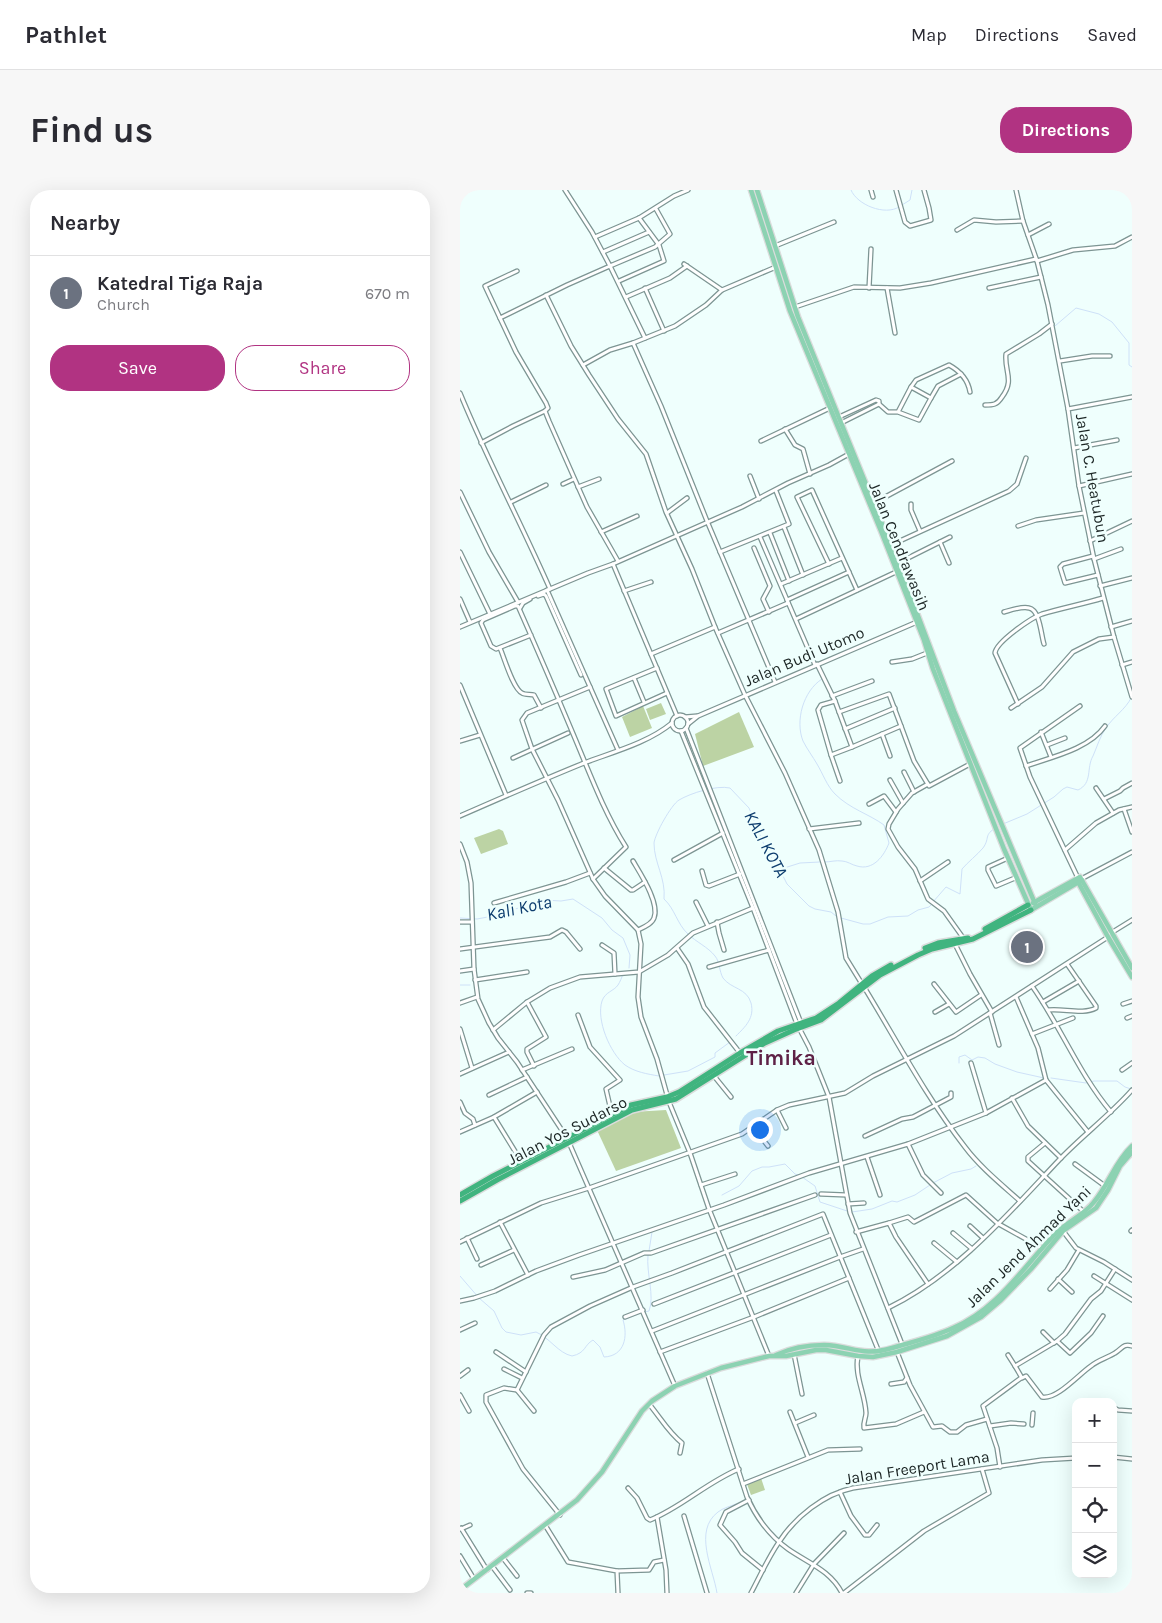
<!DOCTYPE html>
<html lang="en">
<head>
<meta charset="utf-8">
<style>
	:root { --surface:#fff; --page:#f7f7f7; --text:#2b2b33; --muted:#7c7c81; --line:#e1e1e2; --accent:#b13382 }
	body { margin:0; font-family:Karla,sans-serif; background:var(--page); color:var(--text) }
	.controls { position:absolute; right:15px; bottom:15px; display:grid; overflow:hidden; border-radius:10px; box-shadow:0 5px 20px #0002 }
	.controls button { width:45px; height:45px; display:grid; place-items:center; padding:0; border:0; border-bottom:1px solid var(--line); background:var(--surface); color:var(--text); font:25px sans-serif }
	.you { position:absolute; left:299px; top:939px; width:18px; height:18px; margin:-12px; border:4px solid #fff; border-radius:50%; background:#1a73e8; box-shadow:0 0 0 8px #1a73e833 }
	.badge { display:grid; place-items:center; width:32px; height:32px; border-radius:50%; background:var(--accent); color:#fff; font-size:16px; font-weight:700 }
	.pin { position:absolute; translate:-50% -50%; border:2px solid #fff; box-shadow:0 1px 5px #0006 }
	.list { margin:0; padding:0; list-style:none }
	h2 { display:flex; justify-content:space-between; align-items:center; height:65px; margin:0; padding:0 20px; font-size:21px }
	h2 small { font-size:16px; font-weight:400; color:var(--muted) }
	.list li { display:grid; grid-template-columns:32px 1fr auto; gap:15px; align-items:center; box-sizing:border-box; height:75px; padding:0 20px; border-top:1px solid var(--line) }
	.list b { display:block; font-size:19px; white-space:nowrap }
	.list p { margin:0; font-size:16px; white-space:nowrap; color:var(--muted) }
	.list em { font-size:16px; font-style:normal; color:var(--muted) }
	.actions { display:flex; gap:10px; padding:15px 20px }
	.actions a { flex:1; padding:11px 0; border:1px solid var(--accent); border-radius:20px; text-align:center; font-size:18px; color:var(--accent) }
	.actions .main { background:var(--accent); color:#fff }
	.icon { flex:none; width:28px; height:28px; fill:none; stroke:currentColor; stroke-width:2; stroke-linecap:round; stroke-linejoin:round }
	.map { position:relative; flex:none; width:672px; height:1403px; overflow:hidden; border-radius:20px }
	header { display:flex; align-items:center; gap:30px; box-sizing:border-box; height:70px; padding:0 25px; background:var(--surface); border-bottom:1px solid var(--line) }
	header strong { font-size:24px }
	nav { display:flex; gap:28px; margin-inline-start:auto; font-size:18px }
	.intro { display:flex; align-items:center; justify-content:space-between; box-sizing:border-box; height:120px; padding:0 30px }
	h1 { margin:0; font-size:35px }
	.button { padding:12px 22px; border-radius:20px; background:var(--accent); color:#fff; font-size:18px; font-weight:700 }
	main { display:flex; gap:30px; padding:0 30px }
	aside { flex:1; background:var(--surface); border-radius:20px; box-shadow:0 5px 20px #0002 }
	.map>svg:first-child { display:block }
</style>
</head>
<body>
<header>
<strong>Pathlet</strong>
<nav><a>Map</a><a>Directions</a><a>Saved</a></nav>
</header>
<div class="intro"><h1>Find us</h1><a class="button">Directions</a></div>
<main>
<aside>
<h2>Nearby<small></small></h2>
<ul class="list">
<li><span class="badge" style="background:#6b7280">1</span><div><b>Katedral Tiga Raja</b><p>Church</p></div><em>670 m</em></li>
</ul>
<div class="actions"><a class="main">Save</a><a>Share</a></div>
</aside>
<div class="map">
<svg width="672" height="1403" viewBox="0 0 672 1403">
	<rect width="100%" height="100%" fill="#effffd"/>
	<!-- green -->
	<g fill="#bcd3a4">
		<path d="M201,513L206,524L190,530L186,519Z"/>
		<path d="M183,516L192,538L170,547L162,527Z"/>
		<path d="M279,522L294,557L243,576L235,544Z"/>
		<path d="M39,639L43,641L48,654L21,664L14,648Z"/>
		<path d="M206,920L221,958L156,981L137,940L172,922Z"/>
		<path d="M301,1288L305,1300L291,1305L287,1294Z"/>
	</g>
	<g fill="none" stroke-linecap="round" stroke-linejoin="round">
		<!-- stream -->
		<g stroke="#cee1f8" stroke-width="1">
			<path d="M391,0C397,15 425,26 439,17"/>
			<path d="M442,15L450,10L452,0"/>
			<path d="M595,136L616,118L639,124L652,132L669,153V175L672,177"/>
			<path d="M362,489C343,501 335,531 343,551C347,559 353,567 357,574C363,584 367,596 375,604C390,619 409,624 424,635L429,653C424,666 413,681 397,676C392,675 387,671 382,671C376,670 370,672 365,672"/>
			<path d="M543,634L567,624L594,607L603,599L607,597L618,600C633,593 626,578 633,566C637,557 640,546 646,538C653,527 666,519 671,508"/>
			<path d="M321,679L340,673L360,672"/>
			<path d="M473,712L486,697L500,704L502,679C508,672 517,665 523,658C531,647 522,644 540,636"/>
			<path d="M0,728L17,729L33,726L84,710L101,711L113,709L142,728L152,740L163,748L170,765L169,778"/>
			<path d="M381,728L403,734H410L428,727L448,726L458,720L469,717L471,715"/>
			<path d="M163,784C162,787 160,792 158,795C154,801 145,802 142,811C136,830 150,863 165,875C175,882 187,884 199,886"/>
			<path d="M0,795H10"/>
			<path d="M276,846C285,837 295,828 291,813C287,798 271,799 263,788C259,781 260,772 255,766C248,757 236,752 228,744C217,734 215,719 204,709C206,688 194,673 194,653C195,644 211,615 219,610C231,603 256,595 270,598L289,618L307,662L318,676L327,694L349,716L355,719L371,722L376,726"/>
			<path d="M499,873V867L505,865L512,870L518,867L525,868L535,874L557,882L584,888"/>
			<path d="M204,885L228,881L255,867V863L270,852"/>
			<path d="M591,888L626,893L634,891H657L665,897L671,899"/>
			<path d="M342,987L355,996L360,1012L387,1021"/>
			<path d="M473,993L492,983L511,979L516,976"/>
			<path d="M262,1005L279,996L292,981L302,977H309L325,974L335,984L338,985"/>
			<path d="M392,1022L412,1019L432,1011L437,1012L455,1005L470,995"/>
			<path d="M189,1061L192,1042"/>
			<path d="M0,1086L19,1108L34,1121L42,1138L46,1142L61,1145L76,1142C90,1148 98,1163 112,1166C126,1163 124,1155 133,1150L140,1157L144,1167C165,1166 168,1146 163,1130L181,1123"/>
			<path d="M185,1122L189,1121C195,1106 186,1083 188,1065"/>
			<path d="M257,1403C253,1378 233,1341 258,1322C263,1318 271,1316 276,1314"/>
		</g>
		<defs>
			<g id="minor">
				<path d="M105,0L132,42L150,76L195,57L210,44L196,19"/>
				<path d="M411,0L413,7"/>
				<path d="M436,0L445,32L450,36L471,30L469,18L464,0"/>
				<path d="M556,0L563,31L577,71L588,115L608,219L619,296L634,369L654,447L672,507"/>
				<path d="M497,40L514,30L536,32L563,31"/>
				<path d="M568,45L589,34"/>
				<path d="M135,47L179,28L214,6L228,0"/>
				<path d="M315,56L374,32"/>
				<path d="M143,62L189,42"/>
				<path d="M577,71L613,60L655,56L672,47"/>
				<path d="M224,74L262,100"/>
				<path d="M57,81L25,96L40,128L107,95L150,76L185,148"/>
				<path d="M159,91L204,71L199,55L179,28"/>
				<path d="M185,98L204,141"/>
				<path d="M409,98L411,59"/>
				<path d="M427,98L435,143"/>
				<path d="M529,98L581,87"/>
				<path d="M86,105L111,156L129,185L158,229L186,264L206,322L232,379L255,437L285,505L325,583L359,660L378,722L386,768L402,794"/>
				<path d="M166,107L210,88L227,76"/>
				<path d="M335,117L394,97L440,98L471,93L576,69"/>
				<path d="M40,128L56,162L86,213L88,218L85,221L89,231L127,317L158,371"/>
				<path d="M600,171L632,166H650"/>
				<path d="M123,175L150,160L173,153"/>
				<path d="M451,197L456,190L489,175C500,181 508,190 510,202"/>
				<path d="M0,203C27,269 61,333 90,399"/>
				<path d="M471,208L478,196L501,184"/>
				<path d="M525,215C533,215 537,215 542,207C555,190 544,181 546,164L579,144L592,134"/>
				<path d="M608,219L672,207"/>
				<path d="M379,227L416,210L419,211V214"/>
				<path d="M381,233L419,214L428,222H438L459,230L471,208L451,197L438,222"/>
				<path d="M325,239L335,255L343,259L350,284"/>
				<path d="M301,251L370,218"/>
				<path d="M21,253L53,236L85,221"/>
				<path d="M614,258L657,250"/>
				<path d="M290,286L299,309"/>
				<path d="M103,294L114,289"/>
				<path d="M619,296L672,284"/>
				<path d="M118,297L139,289"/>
				<path d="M0,302L29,362L58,412"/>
				<path d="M51,312L86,295"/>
				<path d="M414,313L492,271"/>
				<path d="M451,314V320L460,341"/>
				<path d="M207,323L227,308"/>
				<path d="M558,336L576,330L624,323"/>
				<path d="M324,337L343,385"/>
				<path d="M141,342L177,326"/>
				<path d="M310,343L329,391"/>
				<path d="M300,347L355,475"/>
				<path d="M630,351L672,331"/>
				<path d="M480,352L489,373"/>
				<path d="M431,355L549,301L557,294L566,268"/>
				<path d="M294,358L310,396L303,409L309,422"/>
				<path d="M0,362L30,424"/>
				<path d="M260,362L329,334L316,301"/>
				<path d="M633,366L603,374L600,377L605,393L638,385"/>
				<path d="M634,369L661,359"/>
				<path d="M438,373L490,347"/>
				<path d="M153,374L217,526"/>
				<path d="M369,374L337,307L352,300L397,400"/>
				<path d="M321,394L382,368"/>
				<path d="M640,396L672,388"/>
				<path d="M87,400L158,560"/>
				<path d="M164,401L191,392"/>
				<path d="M78,406L84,404L86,406L121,485"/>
				<path d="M0,409L10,432"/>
				<path d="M327,410L389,382"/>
				<path d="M60,418L63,413L70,409"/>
				<path d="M544,422C551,420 562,416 569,418C580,420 581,445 584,454"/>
				<path d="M336,429L436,382"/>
				<path d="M0,437L128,383L153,374L282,317L328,293L369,275L389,264"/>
				<path d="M651,437L672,431"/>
				<path d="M258,443L328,413"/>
				<path d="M71,445L36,459L31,456L21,433L23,430L55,416H58C77,459 96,503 114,546C130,584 144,622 166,657L133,689"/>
				<path d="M40,458C44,467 53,499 62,503C65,505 71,504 74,505L81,518"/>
				<path d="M191,464L255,437"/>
				<path d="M432,472L452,469L467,463"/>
				<path d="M357,474L375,511L392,557L441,536L454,571L469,596L510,574"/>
				<path d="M662,475L672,472"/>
				<path d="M197,478L146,499L156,526L207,503"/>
				<path d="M174,488L184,512"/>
				<path d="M315,492L247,331L201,216L173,153L215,136L246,115L262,100L316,77"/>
				<path d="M0,495L46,605"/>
				<path d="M130,497L67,523L62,530L63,533L72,559L98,610L133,689L145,706L178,740L181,754L178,807L181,827L197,869L209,912L230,963L249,1019L309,1166"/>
				<path d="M372,506L412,491"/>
				<path d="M375,511L361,515L358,520L371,565L380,591"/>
				<path d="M558,514L535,463C536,452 571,428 582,424C602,418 623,414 643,408"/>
				<path d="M551,518L582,497L613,462L639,449L654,447"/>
				<path d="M379,522L429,504L441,536"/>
				<circle cx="220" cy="533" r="8"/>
				<path d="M225,527L237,526"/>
				<path d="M228,534L238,526L457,432"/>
				<path d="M226,538L341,833"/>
				<path d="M385,539L435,518"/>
				<path d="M221,541L293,718L337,834L349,857L369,907L390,1023L442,1154"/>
				<path d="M581,542L591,567"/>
				<path d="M422,544L430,566"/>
				<path d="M0,551L20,545"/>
				<path d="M587,555L605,548"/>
				<path d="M371,565L392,557"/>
				<path d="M53,568L108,543"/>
				<path d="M566,576C592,567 629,559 645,536"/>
				<path d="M444,582L454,602"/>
				<path d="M430,590L443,613"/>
				<path d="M468,594L452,603L438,619L429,634L428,639L438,657L455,679L468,709L484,721L504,749"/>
				<path d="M636,598L653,623"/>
				<path d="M644,609L660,601L663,598L672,593"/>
				<path d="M409,614L424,606L436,622"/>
				<path d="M664,619L672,642"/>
				<path d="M0,626C41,608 82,590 124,573C153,562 188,553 212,533"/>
				<path d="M349,639L399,633"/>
				<path d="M0,654L7,672L11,693L14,779L18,809L29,833L38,848L57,872L107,948L215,1196"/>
				<path d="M605,660L636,633L659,620L672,617"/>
				<path d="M548,668L528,677V680L536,696L555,688"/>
				<path d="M214,670L263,643"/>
				<path d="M173,671C180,683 200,713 194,728C192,734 184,737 178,740"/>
				<path d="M144,678L171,700H173L185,692"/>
				<path d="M242,681L246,695L249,696L280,684"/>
				<path d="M616,689L617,686L570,587L560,558L620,516"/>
				<path d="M622,690L623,688L672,662"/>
				<path d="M460,691L488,672"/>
				<path d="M236,712L248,736"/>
				<path d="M34,713L106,692L130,683"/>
				<path d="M0,732H12"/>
				<path d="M257,732L259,743L264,760"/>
				<path d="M651,743L672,730"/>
				<path d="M495,754L510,784L532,822"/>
				<path d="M142,755L154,763L155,784"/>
				<path d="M217,758L228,774L244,817L280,863"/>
				<path d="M0,759L90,747L102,740L106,742L120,759"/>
				<path d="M249,777L309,760"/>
				<path d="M0,781L14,779"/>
				<path d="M15,790L67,782"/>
				<path d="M474,794L496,822L521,805"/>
				<path d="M572,796C601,837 619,884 651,922"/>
				<path d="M404,797C437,851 466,907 505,957C520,977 541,994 560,1011"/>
				<path d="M556,807L578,858L586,890"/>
				<path d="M67,812L86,847L67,859V862L74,876"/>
				<path d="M583,812L619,791"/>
				<path d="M0,813L17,807"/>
				<path d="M663,814L672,811"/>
				<path d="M588,820C603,818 623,825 636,818V816L607,774"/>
				<path d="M475,822L489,814"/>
				<path d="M530,823L539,855"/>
				<path d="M118,825L130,857L160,890L146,899L152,925"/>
				<path d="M667,828L672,826"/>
				<path d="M0,839L12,878"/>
				<path d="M33,840L67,812L90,798L120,787L179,782L208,765L233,743L293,718"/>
				<path d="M572,844L613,828"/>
				<path d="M511,873L526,923"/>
				<path d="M62,880L112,859"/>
				<path d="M662,880L672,873"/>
				<path d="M0,884L49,862"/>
				<path d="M254,886L271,907"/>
				<path d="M29,905L67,887"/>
				<path d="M552,908L568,936L601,968"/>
				<path d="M0,912L5,923L13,929L15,935"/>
				<path d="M317,920L326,938"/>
				<path d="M34,927L61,971"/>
				<path d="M293,937L308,956"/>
				<path d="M0,942L34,927L77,902"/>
				<path d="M405,946L442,929L453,927L491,907V903"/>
				<path d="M585,953L568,967V971L624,1022"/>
				<path d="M448,954L463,985L481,1003"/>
				<path d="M407,967L420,1005"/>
				<path d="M615,974L645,996"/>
				<path d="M241,995L275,984"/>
				<path d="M361,1004L386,1005"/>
				<path d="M388,1014L404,1013"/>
				<path d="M40,1032L68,1085"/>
				<path d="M429,1033L448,1027L454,1032L506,1005L537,1033L582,1058"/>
				<path d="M510,1036L523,1048"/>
				<path d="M603,1041L616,1058L644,1072L672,1090"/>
				<path d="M671,1041L672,1040"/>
				<path d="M396,1042L429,1033L436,1047L468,1094"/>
				<path d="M493,1043L511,1058"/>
				<path d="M7,1048L17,1069"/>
				<path d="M0,1052L81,1013L129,998L282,944L317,920L329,915L385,903L413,886L494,846L648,747"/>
				<path d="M474,1053L497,1072"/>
				<path d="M21,1075L54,1060"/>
				<path d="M634,1086L672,1110"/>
				<path d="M113,1087L145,1080L184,1063H191L355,1005"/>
				<path d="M598,1089L612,1102"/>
				<path d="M590,1099L607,1080L619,1060"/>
				<path d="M0,1111L14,1108L35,1101L76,1081L119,1065L264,1015L349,983L448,954L526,923L586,890L628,942"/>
				<path d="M194,1114L371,1045"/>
				<path d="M428,1118C496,1085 549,1023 600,969C623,945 650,925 672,900"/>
				<path d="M165,1127L183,1120"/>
				<path d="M0,1140L15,1133"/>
				<path d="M192,1141L380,1067L403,1059"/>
				<path d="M583,1142L594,1153"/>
				<path d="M597,1151L610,1163L631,1143L643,1126"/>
				<path d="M36,1162L66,1182"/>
				<path d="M200,1162L294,1127L389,1088"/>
				<path d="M437,1162L450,1195L473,1237L482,1236L490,1242H497L506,1235L527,1229"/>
				<path d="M334,1164L342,1204"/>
				<path d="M548,1165L555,1176L597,1151L605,1144L631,1109L641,1101L655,1079"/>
				<path d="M398,1166C394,1185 405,1203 406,1223C406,1228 403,1232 404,1238L436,1234L464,1222"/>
				<path d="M555,1176L562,1188L566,1186L582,1207C597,1210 619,1184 631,1176C638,1170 647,1168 655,1163C662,1159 663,1153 672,1156"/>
				<path d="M44,1179L62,1188"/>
				<path d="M247,1183L287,1307C296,1327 310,1346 328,1359C348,1373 370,1380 382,1403"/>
				<path d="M0,1186L8,1180"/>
				<path d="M431,1194L444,1192L447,1188"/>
				<path d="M57,1200L74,1221"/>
				<path d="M0,1205L9,1221"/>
				<path d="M189,1214C200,1227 208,1242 222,1253L220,1263"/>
				<path d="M653,1217L658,1220L672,1221"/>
				<path d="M330,1222L348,1267"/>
				<path d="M335,1233L354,1225"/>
				<path d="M572,1235L573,1223"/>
				<path d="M530,1236L551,1233L564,1234"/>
				<path d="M653,1267L672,1269"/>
				<path d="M540,1277L537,1258L523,1216L561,1188"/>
				<path d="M283,1294L368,1260L400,1259"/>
				<path d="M168,1298L177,1308L187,1328L190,1330C222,1317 247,1292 279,1279"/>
				<path d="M380,1302L391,1326L405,1345H409L417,1335"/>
				<path d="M289,1310L266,1322L260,1335L275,1352L282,1363L303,1380"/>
				<path d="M100,1325L63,1279L26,1212V1205L44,1198L57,1200L84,1145L91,1137L130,1116L173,1097L212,1083L363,1024L419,1162"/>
				<path d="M224,1326L247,1403"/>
				<path d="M197,1327L206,1380L207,1403"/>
				<path d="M85,1335L108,1372L157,1381L158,1403"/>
				<path d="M1,1338L27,1380"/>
				<path d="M1,1339L10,1335"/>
				<path d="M0,1366L14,1389"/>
				<path d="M43,1368L57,1386"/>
				<path d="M32,1376L50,1400"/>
				<path d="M157,1381L189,1380L194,1372L204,1370"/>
				<path d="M67,1403H71"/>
				<path d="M291,1403C300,1386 308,1368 319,1352C335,1327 364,1304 393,1298L582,1270L616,1268"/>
				<path d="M336,1403L354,1374L384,1343"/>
				<path d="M384,1403L464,1341L529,1303L522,1279"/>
			</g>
			<g id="major">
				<path d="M291,0L330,121L421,341L464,450L473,479L544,659L571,720L622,690"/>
				<path d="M297,0L338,127L438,373L494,521L576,716"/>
				<path d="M617,690L648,747L672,787"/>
				<path d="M573,713L620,687L672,778"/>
				<path d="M316,1165C331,1158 348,1155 364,1155C392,1156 402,1167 432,1158C452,1152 474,1147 493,1138C538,1119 563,1077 596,1043C607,1032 624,1025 634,1012C649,994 655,972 672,956"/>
				<path d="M0,1400L117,1310L142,1282L182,1221L192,1211L215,1196L261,1178L309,1166H326L356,1160H366L398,1166L413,1167L437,1162L487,1146L521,1127L541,1110L571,1079L603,1041L636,1018L648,1000L660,976L672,962"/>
			</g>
			<g id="highway">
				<path d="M525,739L568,715"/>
				<path d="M465,758L478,753L508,748"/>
				<path d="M0,1005L33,986L171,915L207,907L219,902L280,863L318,841L356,828L379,813L412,786L431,775"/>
				<path d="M0,1011L37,990L172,920L216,909L305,853L334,840L361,830L420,785L458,765L472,759L513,749L571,720"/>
			</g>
		</defs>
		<!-- minor casing -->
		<use href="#minor" stroke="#7d9593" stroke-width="5.5"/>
		<!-- major casing -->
		<use href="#major" stroke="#dbdcdc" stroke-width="7"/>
		<!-- highway casing -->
		<use href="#highway" stroke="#dbdcdc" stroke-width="8"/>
		<!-- minor -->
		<use href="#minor" stroke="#fff" stroke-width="3"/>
		<!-- major -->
		<use href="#major" stroke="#8cd2b2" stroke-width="4.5"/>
		<!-- highway -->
		<use href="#highway" stroke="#40b47f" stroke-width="5"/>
	</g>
	<g text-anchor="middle" stroke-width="5" stroke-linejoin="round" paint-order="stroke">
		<!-- street labels -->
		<g font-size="16" fill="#1b2524" stroke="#effffd">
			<text transform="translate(633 288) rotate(80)" y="6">Jalan C. Heatubun</text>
			<text transform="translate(440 356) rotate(68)" y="6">Jalan Cendrawasih</text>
			<text transform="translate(344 466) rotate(-23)" y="6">Jalan Budi Utomo</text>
			<text transform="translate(107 940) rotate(-27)" y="6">Jalan Yos Sudarso</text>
			<text transform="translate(568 1056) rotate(-44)" y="6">Jalan Jend Ahmad Yani</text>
			<text transform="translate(457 1277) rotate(-9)" y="6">Jalan Freeport Lama</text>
		</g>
		<!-- water labels -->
		<g font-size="18" font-style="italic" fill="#0e3e6f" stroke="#effffd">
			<text transform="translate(306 654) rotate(62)" y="6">KALI KOTA</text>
			<text transform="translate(59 718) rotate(-12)" y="6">Kali Kota</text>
		</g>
		<!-- district labels -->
		<g font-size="21" font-weight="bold" fill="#5e2146" stroke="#effffd">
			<text x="321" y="875">Timika</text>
		</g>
	</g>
</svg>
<div class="controls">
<button>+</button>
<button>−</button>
<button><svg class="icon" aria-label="locate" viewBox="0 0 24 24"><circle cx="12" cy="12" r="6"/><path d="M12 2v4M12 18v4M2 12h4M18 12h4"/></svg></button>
<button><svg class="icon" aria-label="layers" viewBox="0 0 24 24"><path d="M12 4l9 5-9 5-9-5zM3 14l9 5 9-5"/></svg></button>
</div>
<div class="you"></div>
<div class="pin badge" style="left:567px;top:757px;background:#6b7280">1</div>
</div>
</main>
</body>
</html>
